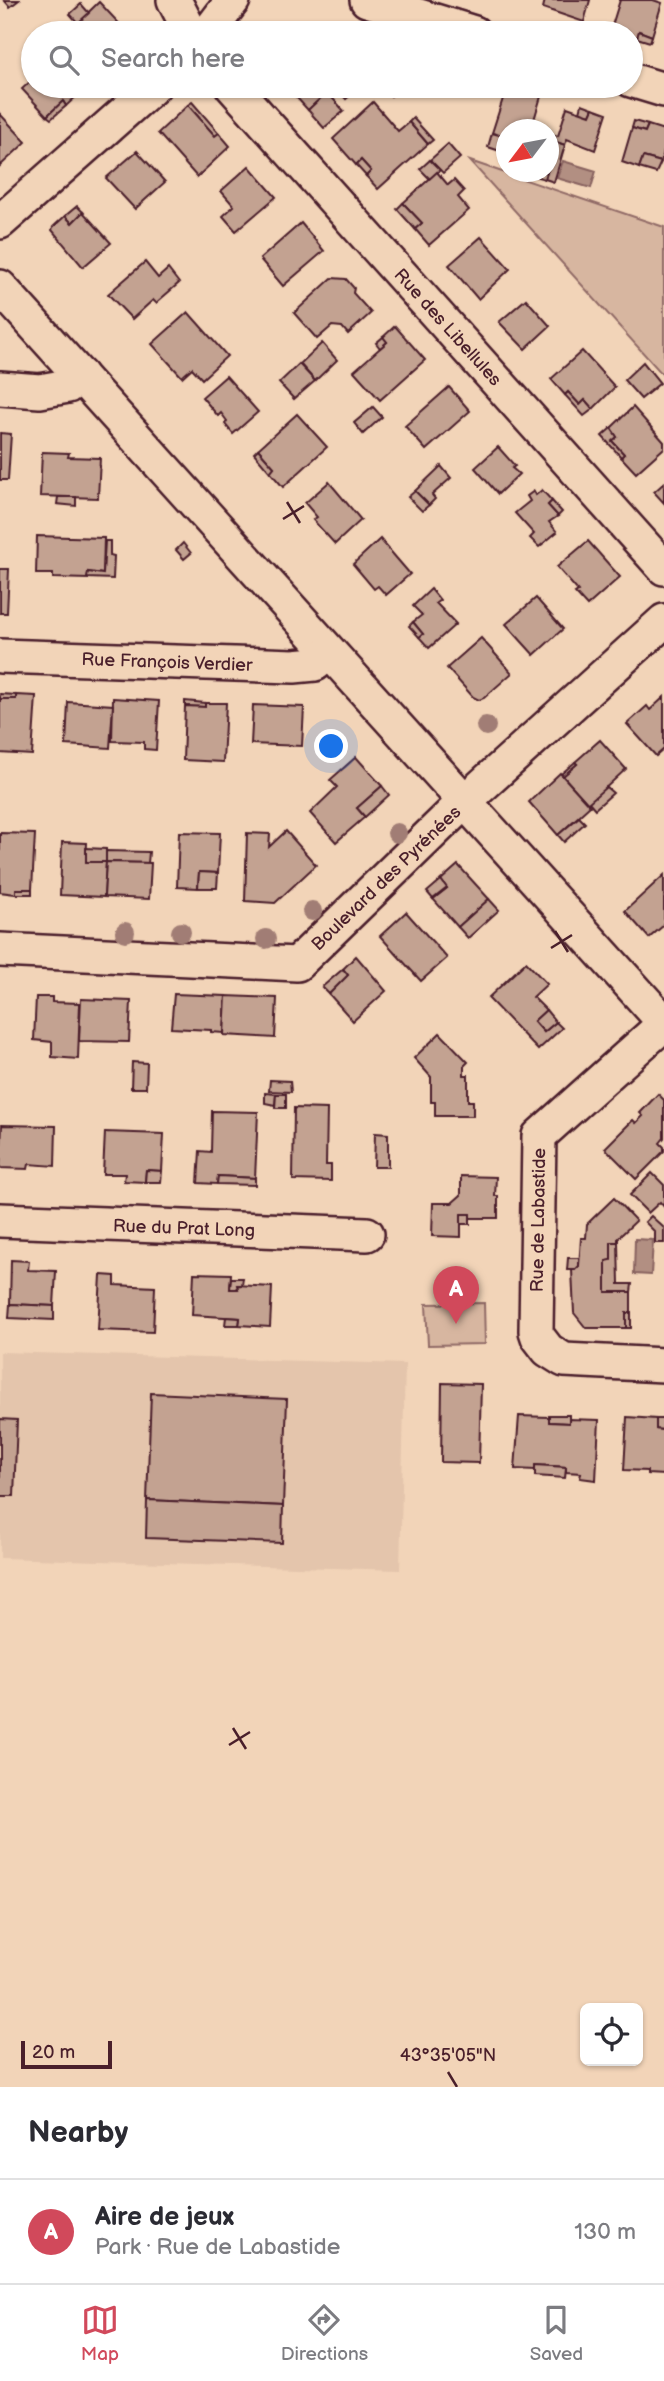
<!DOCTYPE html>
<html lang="en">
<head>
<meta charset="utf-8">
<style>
	:root { --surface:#fff; --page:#f2f2f3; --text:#2b2b33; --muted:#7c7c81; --line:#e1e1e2; --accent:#d1495b }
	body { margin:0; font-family:"Balsamiq Sans",sans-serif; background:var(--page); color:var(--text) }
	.controls { position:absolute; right:21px; bottom:21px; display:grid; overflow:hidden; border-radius:10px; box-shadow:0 2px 5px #0004 }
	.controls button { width:63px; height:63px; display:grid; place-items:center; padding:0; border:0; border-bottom:2px solid var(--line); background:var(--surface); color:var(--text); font:35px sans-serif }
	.compass { position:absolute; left:496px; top:119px; width:63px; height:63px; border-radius:50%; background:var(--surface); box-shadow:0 2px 5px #0004; rotate:238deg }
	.scale { position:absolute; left:21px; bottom:18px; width:91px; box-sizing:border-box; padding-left:7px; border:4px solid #4a1f2b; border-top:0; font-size:19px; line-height:24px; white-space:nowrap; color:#4a1f2b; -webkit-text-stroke:5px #f2d4b8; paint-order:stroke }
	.you { position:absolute; left:332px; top:747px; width:24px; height:24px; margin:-18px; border:5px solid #fff; border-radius:50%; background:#1a73e8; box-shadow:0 0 0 10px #1a73e833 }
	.badge { display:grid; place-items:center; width:46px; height:46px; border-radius:50%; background:var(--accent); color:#fff; font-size:23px; font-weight:700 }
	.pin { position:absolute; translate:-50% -58px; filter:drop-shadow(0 2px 4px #0008) }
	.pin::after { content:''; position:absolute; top:37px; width:24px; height:21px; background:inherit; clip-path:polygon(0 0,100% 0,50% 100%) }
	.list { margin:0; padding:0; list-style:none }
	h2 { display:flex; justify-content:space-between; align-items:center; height:91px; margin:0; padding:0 28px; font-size:30px }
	h2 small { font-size:23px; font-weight:400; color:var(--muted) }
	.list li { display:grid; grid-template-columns:46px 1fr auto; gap:21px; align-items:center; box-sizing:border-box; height:105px; padding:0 28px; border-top:2px solid var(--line) }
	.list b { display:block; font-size:26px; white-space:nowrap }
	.list p { margin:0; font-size:23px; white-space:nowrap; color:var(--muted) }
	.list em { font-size:23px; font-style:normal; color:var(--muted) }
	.icon { flex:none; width:38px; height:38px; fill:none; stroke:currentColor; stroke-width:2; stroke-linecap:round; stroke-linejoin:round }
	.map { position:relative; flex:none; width:664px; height:2087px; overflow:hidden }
	.search { position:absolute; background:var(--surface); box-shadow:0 2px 5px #0004; left:21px; right:21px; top:21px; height:77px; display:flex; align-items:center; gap:18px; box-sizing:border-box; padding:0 24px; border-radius:38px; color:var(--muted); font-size:26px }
	.sheet { height:196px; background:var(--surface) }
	nav { display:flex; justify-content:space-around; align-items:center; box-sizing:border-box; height:98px; border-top:2px solid var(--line); background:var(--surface); font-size:19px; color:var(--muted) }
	nav a { display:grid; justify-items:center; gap:4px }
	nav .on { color:var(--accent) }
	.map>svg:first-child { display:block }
</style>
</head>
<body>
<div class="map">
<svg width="664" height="2087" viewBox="0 0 664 2087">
	<rect width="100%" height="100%" fill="#f2d4b8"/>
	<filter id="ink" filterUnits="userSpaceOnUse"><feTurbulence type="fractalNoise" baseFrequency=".0143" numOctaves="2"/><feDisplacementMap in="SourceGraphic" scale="14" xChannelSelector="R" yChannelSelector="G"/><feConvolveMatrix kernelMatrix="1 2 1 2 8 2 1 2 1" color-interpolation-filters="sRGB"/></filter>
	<g filter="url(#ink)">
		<!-- built -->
		<path fill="#e4c5ac" d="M0,1352L405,1364L400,1570L0,1558Z"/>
		<!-- green -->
		<g fill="#d7b6a0" stroke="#906a66" stroke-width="2">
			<path d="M470,161L664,227V376Z"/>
			<path d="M484,1303L485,1344L428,1345L426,1304Z"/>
		</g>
		<!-- water -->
		<g fill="#b28f82" stroke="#88625f" stroke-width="2">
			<path d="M563,161L596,171L591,188L557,178Z"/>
			<path d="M635,1239L653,1240L651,1275L634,1274Z"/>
		</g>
		<!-- building -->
		<g fill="#c3a291" stroke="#4a1f2b" stroke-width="2">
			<path d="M4,0H19L10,7Z"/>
			<path d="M545,0H590L584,22L543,8Z"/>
			<path d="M620,0H653L662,3L652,36L639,31L637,38L631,36V33L611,29Z"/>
			<path d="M99,2L128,33H67Z"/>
			<path d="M81,4L89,13L78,23L70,14Z"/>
			<path d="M639,31L652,36L650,42L637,38Z"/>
			<path d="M33,79V86H74L80,93L66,106L63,101L47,116L22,89Z"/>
			<path d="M286,86H334L308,110Z"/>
			<path d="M334,86H361L346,99Z"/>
			<path d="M382,86H403L391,96Z"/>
			<path d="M507,86H518L542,93L531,130H506V137L492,133Z"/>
			<path d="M327,92L344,111L324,128L308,110Z"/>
			<path d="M63,101L66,106L51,119L47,116Z"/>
			<path d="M192,102L219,133L215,136L188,105Z"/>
			<path d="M373,102L398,131L409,122L428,144L378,189L366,176L371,171L361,160L356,165L333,139Z"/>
			<path d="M582,104L593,108L590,115L580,112Z"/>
			<path d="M188,105L215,136L219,133L230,146L197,177L158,133Z"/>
			<path d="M567,107L590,115L593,108L607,113L595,150L567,139L565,145L556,142L548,168V133L558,136Z"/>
			<path d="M0,114L26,142L0,166Z"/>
			<path d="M413,118L433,140L428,144L409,122Z"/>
			<path d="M634,121L648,125L645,132L632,128Z"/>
			<path d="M648,125L664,130V151L661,162L643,157L639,168L622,162L632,128L645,132Z"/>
			<path d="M492,133L506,137V153L488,147Z"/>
			<path d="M556,142L565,145L554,182L545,179Z"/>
			<path d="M448,144L460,158L443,173L430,160Z"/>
			<path d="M137,151L165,182L135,209L106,178Z"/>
			<path d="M643,157L661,162L656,173L639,168Z"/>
			<path d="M361,160L371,171L366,176L356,165Z"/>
			<path d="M430,160L440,170L430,179L420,169Z"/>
			<path d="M249,166L276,197L236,231L223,216L234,206L221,191Z"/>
			<path d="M437,172L448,185L454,180L464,191L458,197L469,210L429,245L415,229L422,223L403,203Z"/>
			<path d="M532,172H547L545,179L531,175Z"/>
			<path d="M403,203L422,223L415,229L397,209Z"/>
			<path d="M77,206L83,212L72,223L65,216Z"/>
			<path d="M83,212L111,243L83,267L52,230L53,227L65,216L72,223Z"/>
			<path d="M301,223L324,251L283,286L260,259Z"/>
			<path d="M481,237L510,269L478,299L449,265Z"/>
			<path d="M145,262L158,278L168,269L179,283L156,303L153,300L132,319L108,294Z"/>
			<path d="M332,278L346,279L354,288L353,293L371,313L348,334L342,327L332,326L317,339L294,313Z"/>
			<path d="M526,299L550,326L525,349L499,322Z"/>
			<path d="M188,312L227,356L202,379L192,368L182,377L152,344Z"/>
			<path d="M395,326L425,360L380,400L354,371L387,342L383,337Z"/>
			<path d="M383,337L387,342L380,348L376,343Z"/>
			<path d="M322,343L337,360L315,381L300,364Z"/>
			<path d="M582,351L615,387L593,409L585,400L580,405L568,392L565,395L551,379Z"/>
			<path d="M643,362L660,383L641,399L624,380Z"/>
			<path d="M299,364L315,381L294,399L279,383Z"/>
			<path d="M226,376L258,412L233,434L225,424L227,421L221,413L218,416L202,397Z"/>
			<path d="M449,387L470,411L426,450L405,426Z"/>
			<path d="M568,392L580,405L585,400L593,409L584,416L565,395Z"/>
			<path d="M373,407L382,417L363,434L354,423Z"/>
			<path d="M633,407L664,442V448L636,473L621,457L624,454L612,441L617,437L611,428Z"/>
			<path d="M297,414L327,447L283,487L270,472L274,467L258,449Z"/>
			<path d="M611,428L617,437L612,441L624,454L621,457L602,436Z"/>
			<path d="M0,433L11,434L8,480H0Z"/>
			<path d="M498,447L515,466L512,468L519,474L498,494L475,468Z"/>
			<path d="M258,449L274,467L270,472L254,453Z"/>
			<path d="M42,452L69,453L68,457L100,458L98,498L40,496Z"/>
			<path d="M441,466L451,478L432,495L435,499L429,505L415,491Z"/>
			<path d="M329,482L361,520L335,544L313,520L317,517L305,503Z"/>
			<path d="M664,483V503L654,492Z"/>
			<path d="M542,490L552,501L548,505L558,516L549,522L557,532L539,547L530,538L534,534L515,513L530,501L527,496L534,491L536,495Z"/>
			<path d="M415,491L429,505L422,511L408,497Z"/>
			<path d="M58,497H76V506L57,504Z"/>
			<path d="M552,501L562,512L558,516L548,505Z"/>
			<path d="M37,536L104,538L103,574L88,572V579L53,578V574H36Z"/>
			<path d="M380,539L410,574L386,595L378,586L374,589L353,564Z"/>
			<path d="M105,541H110V555L114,556L113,579L87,578L88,572L103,574Z"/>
			<path d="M588,541L620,577L587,606L575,593L578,591L557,567Z"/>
			<path d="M183,543L191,553L184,559L176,550Z"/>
			<path d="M0,569H9L7,613H0Z"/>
			<path d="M431,589L440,600L436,603L456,624L429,648L419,637L423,634L413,622L422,615L413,606Z"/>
			<path d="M536,598L563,629L534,655L506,624Z"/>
			<path d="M413,622L423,634L419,637L409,626Z"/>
			<path d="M481,638L512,673L484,698L479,700L473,697L447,668Z"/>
			<path d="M0,694L16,695V699H0Z"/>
			<path d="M16,695L36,696L32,755L0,753V699H16Z"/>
			<path d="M664,697V749L656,756L627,724L647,706L650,710Z"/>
			<path d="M113,698L159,701L156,750L144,749V742L112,741Z"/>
			<path d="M185,701L205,703V707L185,706Z"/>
			<path d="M68,702L113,705L110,748L66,745Z"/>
			<path d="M205,703H226L223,762L183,760L185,706L205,707Z"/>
			<path d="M253,705L304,707L302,746L251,744Z"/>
			<path d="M600,740L626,769L588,804L563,776L577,764L575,762Z"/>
			<path d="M356,757L382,786L357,808L365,817L336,842L310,813L337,787L330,780Z"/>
			<path d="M575,762L577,764L563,776L561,774Z"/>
			<path d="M560,773L590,806L558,835L529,802Z"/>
			<path d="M382,786L389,795L365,817L357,808Z"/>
			<path d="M606,787L613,793L595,809L589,802Z"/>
			<path d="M579,817L585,823L564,842L558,835Z"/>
			<path d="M286,831L316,865L275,903L245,901L247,833L270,834L269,847Z"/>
			<path d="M179,832L220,833L218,873L199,872L198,888L177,887Z"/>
			<path d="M0,833L35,834L32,889H16V894L0,892Z"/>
			<path d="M62,842L87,843L86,862H106L104,897L60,895Z"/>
			<path d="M86,848L106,849V862H86Z"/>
			<path d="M106,851L149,852L148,863L106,862Z"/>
			<path d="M106,862L151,863L149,899L104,897Z"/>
			<path d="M458,865L489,899L458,927L433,899L447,888L441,880Z"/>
			<path d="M199,872L218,873L217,888H198Z"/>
			<path d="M664,875V925L649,938L625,911Z"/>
			<path d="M441,880L447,888L433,899L427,892Z"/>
			<rect x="16" y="889" width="16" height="5"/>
			<path d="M489,899L499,910L468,938L458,927Z"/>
			<path d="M406,912L447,958L421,981L380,936Z"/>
			<path d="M356,956L386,991L353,1021L329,994L348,975L343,969Z"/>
			<path d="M526,962L547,984L533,997L546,1010L534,1021L544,1032L556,1022L562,1028L538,1050L488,998Z"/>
			<path d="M343,969L348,975L329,994L322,987Z"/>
			<path d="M174,994L226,996L224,1033L211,1032V1030L171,1028Z"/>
			<path d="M226,996L277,998L275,1038L224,1035Z"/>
			<path d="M36,997H52V1002L80,1003L78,1059L52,1057V1042L34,1040Z"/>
			<path d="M81,999L131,1001L129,1042L79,1041Z"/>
			<path d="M546,1010L556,1022L544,1032L534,1021Z"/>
			<path d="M440,1033L468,1062L464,1066V1075H468V1101H473V1116H435V1102H431V1077L414,1058Z"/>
			<path d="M132,1062L147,1063L146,1088H131Z"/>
			<path d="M270,1080L290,1081L291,1092L269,1091Z"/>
			<path d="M265,1093L276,1094L275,1105L265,1103Z"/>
			<path d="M276,1094H286V1108H275Z"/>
			<path d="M658,1094L664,1100V1138L660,1143L664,1147V1151L636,1179L605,1148L633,1120L636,1123L643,1116L640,1113Z"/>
			<path d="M294,1108L327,1109L326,1165H331V1181L293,1180Z"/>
			<path d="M212,1111L258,1112L255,1178L218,1176L217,1184L198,1183L200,1151L211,1152Z"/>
			<path d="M2,1125L56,1126L55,1166L29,1164L28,1169L0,1168Z"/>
			<path d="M105,1132L164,1134L162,1171L146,1170L145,1182L124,1181L125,1174H103Z"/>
			<path d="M375,1133L388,1134V1167H374Z"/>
			<path d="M146,1170L162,1171L161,1182H145Z"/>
			<path d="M652,1173L664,1185V1207L660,1202L648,1213L630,1195Z"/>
			<path d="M218,1176L255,1178V1185L217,1184Z"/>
			<path d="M461,1176L496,1177L495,1196H498V1218H470V1214H461V1237L432,1236L433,1203H452L461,1195Z"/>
			<path d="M614,1198L636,1221L618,1238V1242H611V1260L606,1261V1292H631V1313H626V1328H586L574,1313L572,1270L579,1266L581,1238H586L587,1224Z"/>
			<rect x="461" y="1214" width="9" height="10"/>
			<path d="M651,1216L664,1228V1243H655V1232L645,1222Z"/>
			<path d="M611,1242H618L619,1284H632L631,1292H606V1261L611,1260Z"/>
			<path d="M568,1258H579V1266L575,1270H567Z"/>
			<path d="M11,1260L29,1261L28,1270L56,1271L54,1306L10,1304Z"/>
			<path d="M194,1273L231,1274L230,1289H238L237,1285L272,1287L270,1327L239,1325L240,1318L192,1315Z"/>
			<path d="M101,1275L115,1276V1285L155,1287L153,1332L98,1330Z"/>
			<path d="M231,1278H243L242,1285H237L238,1289H230Z"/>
			<path d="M10,1304L54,1306V1320L9,1318Z"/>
			<rect x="626" y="1313" width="5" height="15"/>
			<path d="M226,1317L240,1318L239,1325H225Z"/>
			<path d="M442,1383L481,1384L479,1463L441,1462Z"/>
			<path d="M151,1393L287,1399L283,1506L147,1500Z"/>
			<path d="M549,1415H569V1423L549,1422Z"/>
			<path d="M519,1416L549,1417V1422L569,1423V1419L599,1420L596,1480L580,1478L581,1473L566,1472V1467L535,1465V1470L515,1469Z"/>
			<path d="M627,1417L656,1419V1429L664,1430V1475L647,1474V1471L624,1470Z"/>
			<path d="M0,1419L17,1420L14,1496H0Z"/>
			<path d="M656,1419H664V1430L656,1429Z"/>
			<path d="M535,1465L566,1467L565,1478L535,1476Z"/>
			<path d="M147,1500L283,1506L282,1543L146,1538Z"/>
		</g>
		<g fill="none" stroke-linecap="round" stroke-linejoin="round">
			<defs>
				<g id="street">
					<path d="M174,0L191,33"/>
					<path d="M367,0L474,33"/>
					<path d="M208,33L233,0"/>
					<path d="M631,80L664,90"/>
					<path d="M232,86L664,568"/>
					<path d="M0,222L154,86"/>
					<path d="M0,287L664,1022"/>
					<path d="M0,388L40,391L68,386L80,375"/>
					<path d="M0,656L294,666L315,664L329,652"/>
					<path d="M0,950L297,964L465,801L664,621"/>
					<path d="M664,1024L539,1136L536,1331L538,1337L548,1350L564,1360L664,1365"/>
					<path d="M0,1220L367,1234"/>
				</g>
			</defs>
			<!-- street casing -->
			<use href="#street" stroke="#4a1f2b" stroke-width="38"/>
			<!-- street -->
			<use href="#street" stroke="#f2d4b8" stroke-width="33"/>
		</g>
		<!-- trees -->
		<g fill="#a17d74">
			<circle cx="486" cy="726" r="10"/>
			<circle cx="397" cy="833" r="10"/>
			<circle cx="312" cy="911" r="10"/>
			<circle cx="125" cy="932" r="10"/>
			<circle cx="181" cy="932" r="10"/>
			<circle cx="266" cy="939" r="10"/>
		</g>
	</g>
	<!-- ticks -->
	<path fill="none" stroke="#4a1f2b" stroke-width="2.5" d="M287,502L300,523M283,519L304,506M555,931L568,952M551,948L572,935M233,1728L246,1749M229,1745L250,1732M448,2072L457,2087"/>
	<g text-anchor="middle" stroke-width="6" stroke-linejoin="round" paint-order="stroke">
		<!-- street labels -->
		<g font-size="18" fill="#4a1f2b" stroke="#f2d4b8">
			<text transform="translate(448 327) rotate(48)" y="6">Rue des Libellules</text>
			<text transform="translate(167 662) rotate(2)" y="6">Rue François Verdier</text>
			<text transform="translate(386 878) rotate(-44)" y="6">Boulevard des Pyrénées</text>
			<text transform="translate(538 1220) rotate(-89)" y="6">Rue de Labastide</text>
			<text transform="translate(184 1228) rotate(2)" y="6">Rue du Prat Long</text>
		</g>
	</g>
	<g font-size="18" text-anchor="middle" fill="#4a1f2b" stroke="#f2d4b8" stroke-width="6" stroke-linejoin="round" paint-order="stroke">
		<text x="448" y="2061">43°35'05"N</text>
	</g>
</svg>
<div class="controls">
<button><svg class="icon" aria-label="locate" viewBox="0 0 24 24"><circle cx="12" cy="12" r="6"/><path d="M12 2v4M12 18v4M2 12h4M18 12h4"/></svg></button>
</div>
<svg class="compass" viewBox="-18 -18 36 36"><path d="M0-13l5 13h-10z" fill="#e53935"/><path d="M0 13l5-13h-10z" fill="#7c7c81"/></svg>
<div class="scale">20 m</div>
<div class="you"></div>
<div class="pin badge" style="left:456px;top:1324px">A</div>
<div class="search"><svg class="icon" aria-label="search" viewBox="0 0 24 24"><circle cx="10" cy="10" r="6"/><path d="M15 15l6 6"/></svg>Search here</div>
</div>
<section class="sheet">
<h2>Nearby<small></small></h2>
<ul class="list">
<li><span class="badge">A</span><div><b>Aire de jeux</b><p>Park · Rue de Labastide</p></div><em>130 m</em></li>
</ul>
</section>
<nav>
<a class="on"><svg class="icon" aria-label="map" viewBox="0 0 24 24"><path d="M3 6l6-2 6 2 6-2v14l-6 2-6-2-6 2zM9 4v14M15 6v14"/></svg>Map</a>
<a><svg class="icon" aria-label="directions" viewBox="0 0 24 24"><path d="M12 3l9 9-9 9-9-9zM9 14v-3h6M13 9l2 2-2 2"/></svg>Directions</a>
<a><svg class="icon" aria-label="saved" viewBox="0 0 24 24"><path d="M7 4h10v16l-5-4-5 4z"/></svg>Saved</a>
</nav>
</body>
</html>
